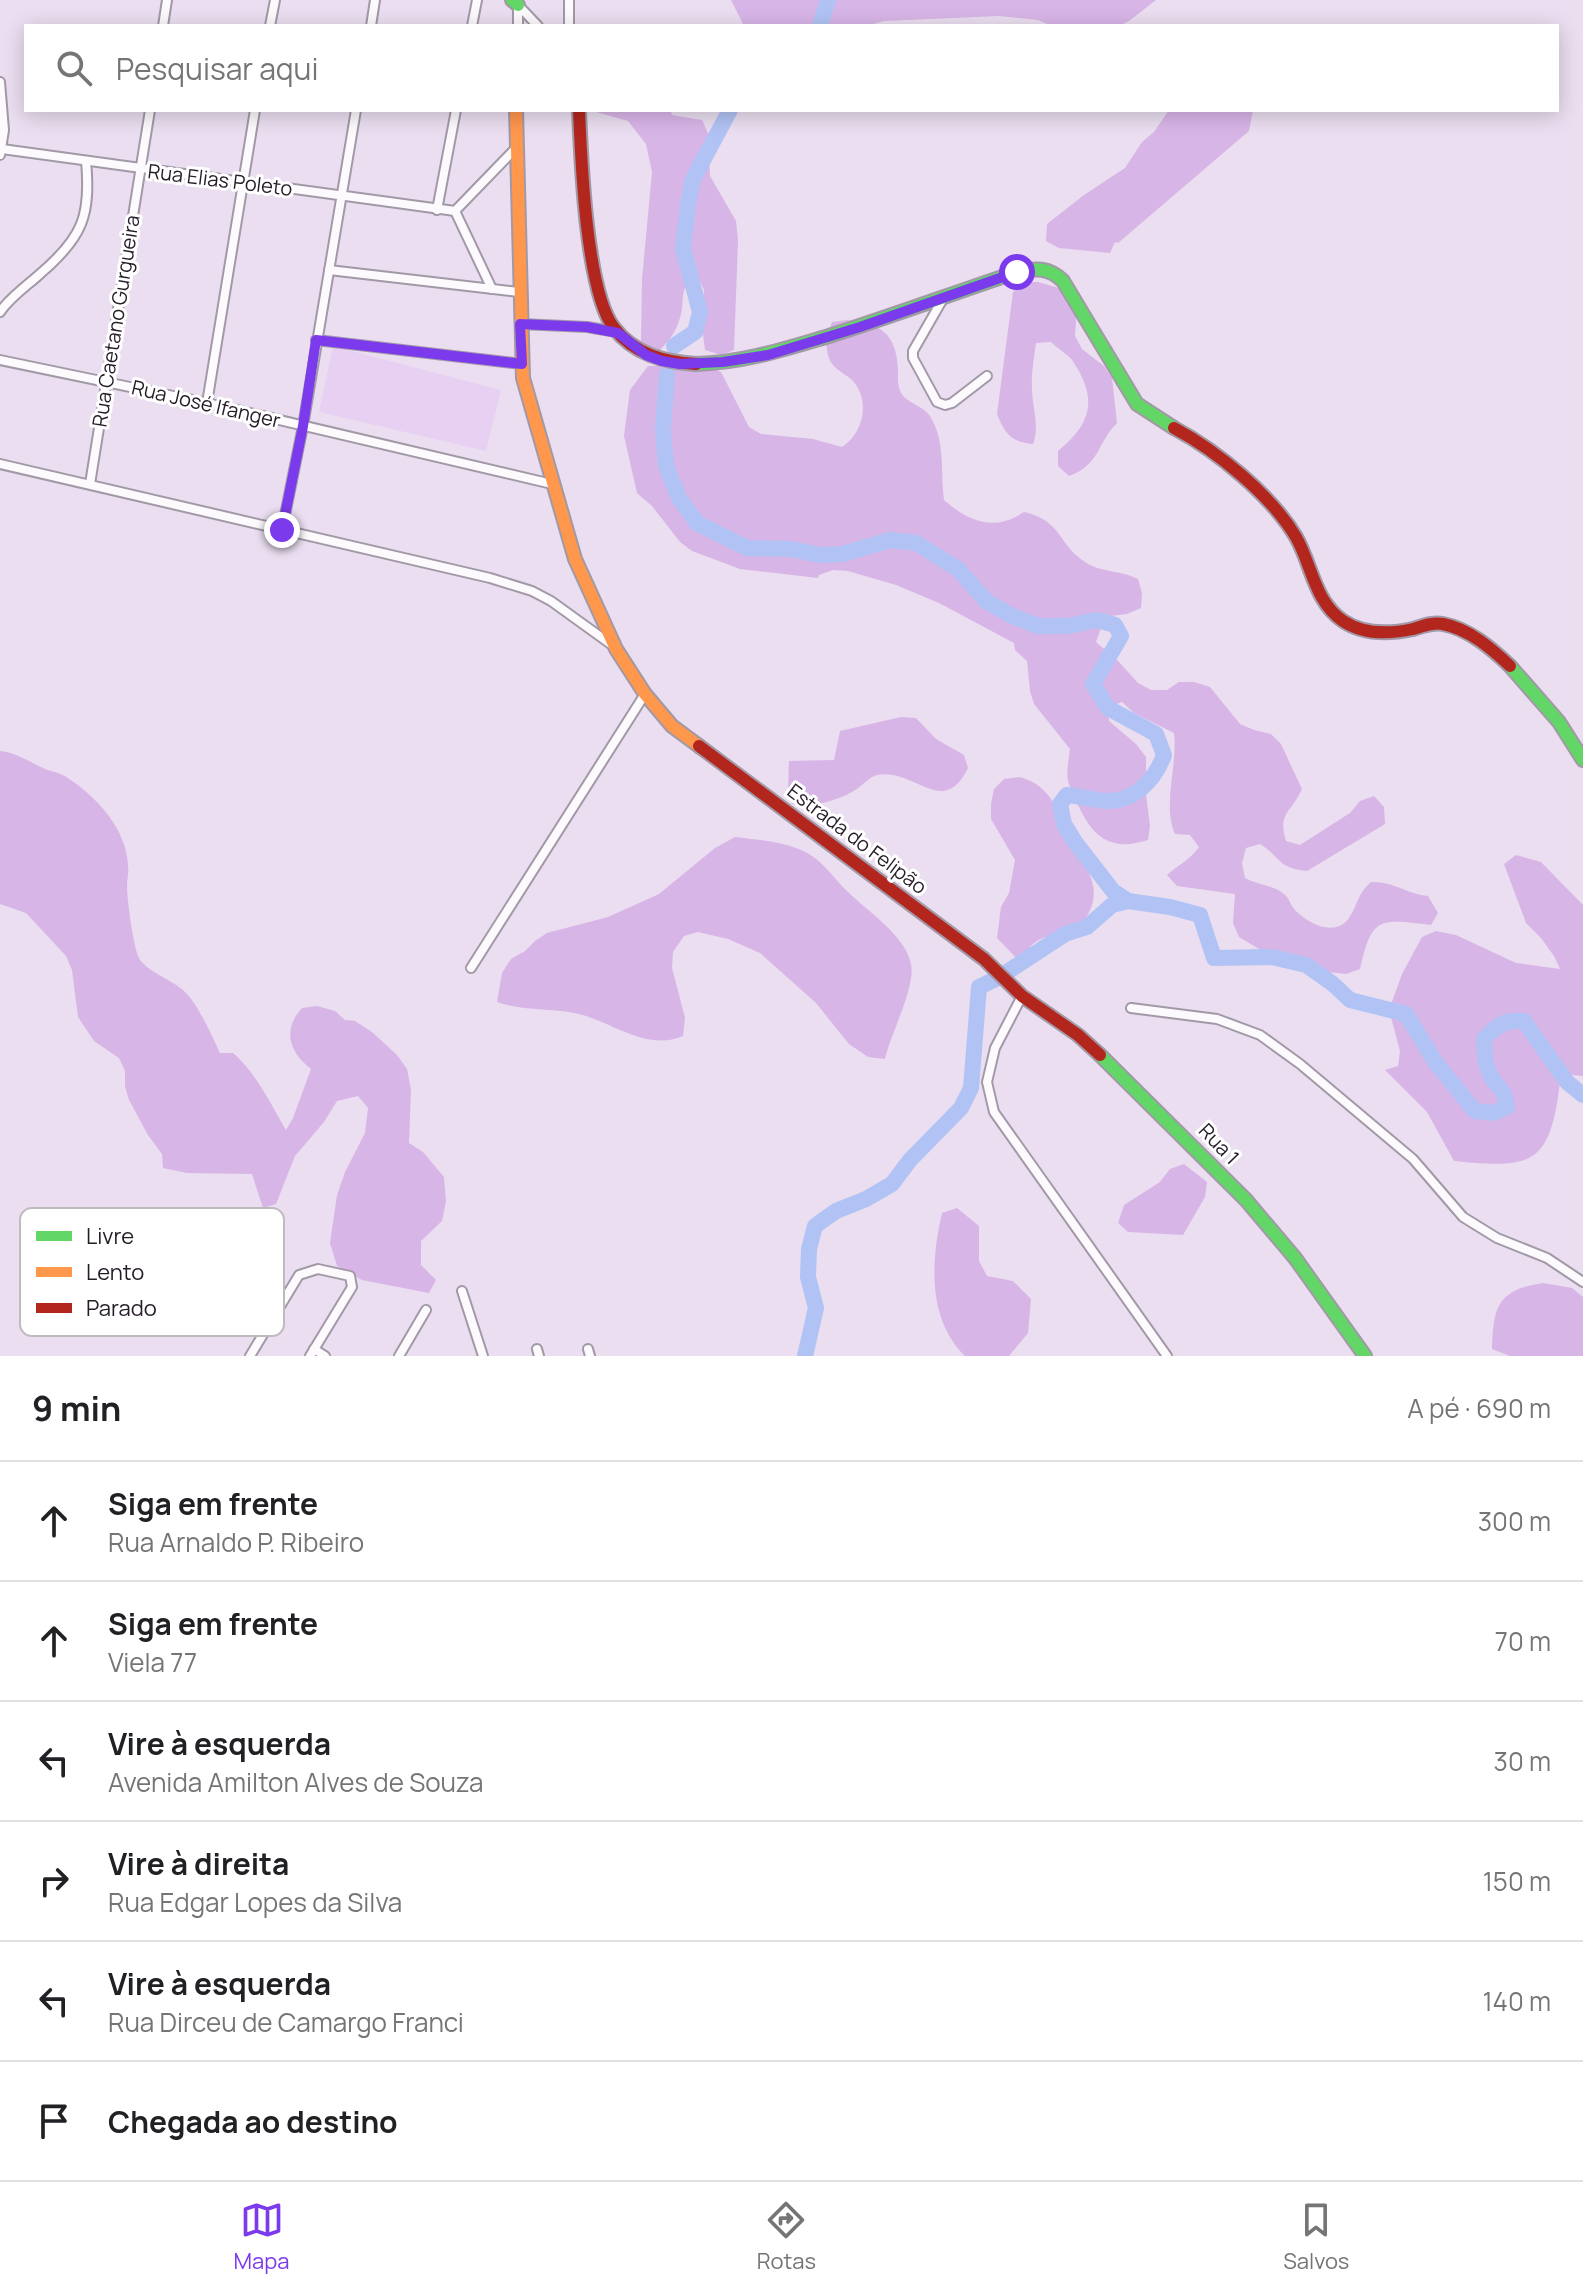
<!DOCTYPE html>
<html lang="pt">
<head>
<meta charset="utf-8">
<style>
	:root { --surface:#fff; --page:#f2f2f2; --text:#202124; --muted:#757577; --line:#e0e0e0; --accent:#7c3aed }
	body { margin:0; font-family:Manrope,sans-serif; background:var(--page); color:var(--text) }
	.stop { position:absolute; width:24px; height:24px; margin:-18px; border:6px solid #7c3aed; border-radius:50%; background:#fff }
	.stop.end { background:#7c3aed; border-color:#fff; box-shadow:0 2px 8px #0008 }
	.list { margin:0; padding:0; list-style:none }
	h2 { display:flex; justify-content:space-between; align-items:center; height:104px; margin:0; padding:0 32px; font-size:34px }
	h2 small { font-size:26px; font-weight:400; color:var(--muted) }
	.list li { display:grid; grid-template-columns:52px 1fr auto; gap:24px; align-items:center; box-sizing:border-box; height:120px; padding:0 32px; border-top:2px solid var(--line) }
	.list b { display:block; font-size:30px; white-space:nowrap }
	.list p { margin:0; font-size:26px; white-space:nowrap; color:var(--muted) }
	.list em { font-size:26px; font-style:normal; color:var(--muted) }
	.icon { flex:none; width:44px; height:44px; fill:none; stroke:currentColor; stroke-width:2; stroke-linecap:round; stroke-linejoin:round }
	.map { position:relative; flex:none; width:1583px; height:1356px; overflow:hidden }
	.search { position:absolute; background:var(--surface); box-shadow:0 4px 20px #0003; left:24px; right:24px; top:24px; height:88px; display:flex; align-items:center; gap:20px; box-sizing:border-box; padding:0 28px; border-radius:0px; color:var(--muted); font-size:30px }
	.sheet { height:824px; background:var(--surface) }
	nav { display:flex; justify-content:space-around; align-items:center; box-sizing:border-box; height:112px; border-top:2px solid var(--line); background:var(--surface); font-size:22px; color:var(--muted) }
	nav a { display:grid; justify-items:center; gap:4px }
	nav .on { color:var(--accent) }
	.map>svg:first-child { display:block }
</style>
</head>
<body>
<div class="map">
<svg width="1583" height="1356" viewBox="0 0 1583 1356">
	<rect width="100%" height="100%" fill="#eadef0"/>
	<!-- green -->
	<path fill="#e8d0f3" d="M333,346L501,390L486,451L319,412Z"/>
	<!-- forest -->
	<g fill="#d8b5e7">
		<path d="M731,0H1156L1129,21L1119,26H1052L1038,20L999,16L884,21L866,26H744Z"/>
		<path d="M589,110H670L672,115L702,120L708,133L710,176L736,221L738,240L734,350L721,355L705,350L701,320L704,290L696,273C676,294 687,298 679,321C674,337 664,346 652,358L641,341L642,279L652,172L646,144L628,121Z"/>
		<path d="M1169,110H1253L1249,131L1118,243L1115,242L1110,253L1059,248L1046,241L1047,224L1084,195L1125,168L1142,142L1154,132Z"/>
		<path d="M1023,282H1038L1069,291L1077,306L1075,336L1082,349L1104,366L1112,378L1117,423C1096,444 1101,464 1069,476L1058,466V451C1091,424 1098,400 1074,363C1070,355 1057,349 1051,342L1036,343C1034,358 1031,374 1032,388C1032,408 1040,426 1033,444C1011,442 1005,434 997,414L1013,292Z"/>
		<path d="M847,320C880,323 896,333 898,369C898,377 897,385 901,393C907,403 923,406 930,416C946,442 940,472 944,500C969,522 995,532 1024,512C1063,521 1057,544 1085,562C1101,573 1121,570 1138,579L1142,593L1141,608L1127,614L1110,616L1101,628L1096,642L1118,661L1138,683L1151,690H1167L1179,682H1194L1210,687L1240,724L1254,730L1271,734L1281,744L1302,789C1292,812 1277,813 1286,841L1300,845L1350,813L1360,801L1374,796L1384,807L1385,824L1307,871C1277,868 1281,857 1260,844L1246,848L1242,863L1245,878C1257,885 1275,885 1285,895C1289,898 1291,906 1295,910C1307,923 1335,938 1349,918C1358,905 1357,894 1371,882C1393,881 1407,894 1428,896L1438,913L1431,925C1379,919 1372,916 1360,969L1346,974L1293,968L1279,961L1239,937L1233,923L1235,894L1177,886L1167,875C1178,865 1190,860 1199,847L1190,835L1175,834C1162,804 1178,766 1174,733L1134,713L1122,702L1108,707L1109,721L1136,744L1146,757V794L1150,826L1148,840C1105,854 1088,831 1073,793C1071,789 1069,785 1068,781C1066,772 1069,758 1070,749L1034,704L1030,691L1027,661L1015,650L1014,643L939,603L896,585L848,571L833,570L819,575L818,578L740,569L692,551L680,542L652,506L637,493L624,436L630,390L648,366L707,365L721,372L749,427L761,434L813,439L842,447C863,433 871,402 853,381C847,375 838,371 833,365C823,352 827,335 832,322Z"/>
		<path d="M901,717L916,718L936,739L964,755L968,768C943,819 915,768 877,775C870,777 863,784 857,789C838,801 815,807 792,804L788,791L789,761L834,760L840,731Z"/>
		<path d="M0,751C18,753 29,762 45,769C53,772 61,773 68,778C98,798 127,830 128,866C129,873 127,879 127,885C127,899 133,946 139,958C146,971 170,979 183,990C197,1002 212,1036 220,1053H233C257,1074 270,1103 286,1130L293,1118L311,1069C289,1052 282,1030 302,1008L317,1006L335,1011L345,1020L355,1021L372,1032L397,1055L407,1069L411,1090L409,1143L423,1152L444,1177L446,1201L442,1221L421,1241V1265L436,1280L429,1293L362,1280L337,1266L330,1243L337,1195L345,1172L365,1133L368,1108L358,1096L337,1101L324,1122L295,1156L276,1204L263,1208L252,1174L187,1173L163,1168L162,1154L148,1135L129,1100L125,1086V1071L119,1058L94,1041L78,1017L72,970L66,956L26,913L0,904Z"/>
		<path d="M1019,777C1051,784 1060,815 1072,841C1083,864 1102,884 1090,910C1073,948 1050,925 1030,947C1026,951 1024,959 1022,964L997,938L1001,907L1009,893L1015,860L991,819V804L994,789L1004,779Z"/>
		<path d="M735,837C759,840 792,842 812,856C826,865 835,880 847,891C866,910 906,936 911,964C916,987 890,1035 885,1059L868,1057L849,1044L816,1003L760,953L728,939L698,932L684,936L673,952L672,968L685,1018L683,1036C649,1051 616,1025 583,1015C556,1007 525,1012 497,1002L502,973L511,959L525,951L535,941L547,933L608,917L659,894L715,848Z"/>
		<path d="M1516,855L1541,862L1583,905V1076L1572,1075L1560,1082C1550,1165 1533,1169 1454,1161L1427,1112L1385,1070L1398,1066L1400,1051L1389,1010L1402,974L1422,937L1436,931L1456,935L1516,963L1560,969L1554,956L1541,938L1526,923L1504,864Z"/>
		<path d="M1184,1164L1207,1182L1205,1197L1183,1235L1128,1232L1118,1223L1124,1205L1160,1182L1170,1169Z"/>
		<path d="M957,1208L979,1226V1261L987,1276L1013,1281L1031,1299L1028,1333L1009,1356H965C927,1318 931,1261 942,1213Z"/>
		<path d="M1543,1283L1572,1288L1583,1297V1356H1510L1492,1349C1493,1306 1498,1290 1543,1283Z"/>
	</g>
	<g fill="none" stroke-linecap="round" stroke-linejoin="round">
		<!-- river -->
		<g stroke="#b1c3f4" stroke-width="16">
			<path d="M820,26L828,0"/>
			<path d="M674,346L695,332L700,312L683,249L688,204L693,179L730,110"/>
			<path d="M667,374L663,429L666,466L679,498L697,523L747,548L791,549L820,555L843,554L890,540L916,543L958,569L986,601L1012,616L1038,626H1068L1097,620L1115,625L1121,636L1093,684L1108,708L1156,734L1164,755C1155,780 1134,802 1106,801C1093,800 1080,796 1067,795L1060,804L1064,824L1075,842L1113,891L1128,901L1170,907L1200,915L1214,958L1272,957L1306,965L1333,984L1350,1000L1406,1014L1436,1063L1475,1111L1493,1113L1507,1107C1504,1089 1501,1091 1492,1078C1484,1066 1485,1052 1484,1039C1497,1025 1506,1019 1524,1021L1567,1082L1583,1095"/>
			<path d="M805,1356L816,1308L808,1277L809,1249L815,1226L836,1211L866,1199L892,1184L910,1160L961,1108L971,1088L979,987L998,978L1065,934L1087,927L1112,905L1128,901"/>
		</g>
		<defs>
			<g id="street">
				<path d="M518,5L538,26"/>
				<path d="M163,26L167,0"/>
				<path d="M270,26L275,0"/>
				<path d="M371,26L375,0"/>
				<path d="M472,26L477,0"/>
				<path d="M518,26V5"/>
				<path d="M569,26V0"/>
				<path d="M0,82L4,130L0,155"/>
				<path d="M2,149L455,211"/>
				<path d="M437,210L456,110"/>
				<path d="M455,211L516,148"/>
				<path d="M455,211L492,289"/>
				<path d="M329,270L519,292"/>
				<path d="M944,297L913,351V358L937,402L945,405L952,403L987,376"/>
				<path d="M0,312C11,296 27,286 41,273C83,237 91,215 86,161"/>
				<path d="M520,324L587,327L617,332"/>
				<path d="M316,340L522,364"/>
				<path d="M0,360L207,403L552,484"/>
				<path d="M207,403L255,110"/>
				<path d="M0,464L490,578L532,591L551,601L612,645"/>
				<path d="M90,484L150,110"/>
				<path d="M282,530L303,426L356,110"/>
				<path d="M471,968L645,694"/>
				<path d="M1022,996L995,1048L987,1082L994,1112L1167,1356"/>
				<path d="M1131,1008L1217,1019L1260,1035L1300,1064L1413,1159L1463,1217L1497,1238L1547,1258L1583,1282"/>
				<path d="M462,1291L483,1356"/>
				<path d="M314,1349L325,1356"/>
				<path d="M537,1349L539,1356"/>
				<path d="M588,1349L590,1356"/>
				<path d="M250,1356L299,1275L318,1269L350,1276L352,1287L310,1356"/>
				<path d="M399,1356L426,1310"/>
			</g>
			<g id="fast">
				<path d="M512,0L518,5"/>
				<path d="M696,364C742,363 785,349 829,336C892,316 954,293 1017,272C1035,268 1049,267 1063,281L1137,404L1174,428"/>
				<path d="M1510,666L1559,722L1583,760"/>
				<path d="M1100,1055L1246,1200L1295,1258L1365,1356"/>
			</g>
			<path id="slow" d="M516,110L523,378L575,559L616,649L645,694L672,726L699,746"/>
			<g id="jam">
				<path d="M579,110C581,158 586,292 614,328C634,354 664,362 696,364"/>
				<path d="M1174,428C1217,451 1271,495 1296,537C1312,565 1314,601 1343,621C1364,635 1390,634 1413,629C1423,626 1433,622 1443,624C1469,629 1491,648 1510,666"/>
				<path d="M699,746L984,959L1022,996L1078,1035L1100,1055"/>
			</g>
		</defs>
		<!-- street casing -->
		<use href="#street" stroke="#a299a7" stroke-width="12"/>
		<!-- fast casing -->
		<use href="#fast" stroke="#a299a7" stroke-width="16"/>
		<!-- slow casing -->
		<use href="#slow" stroke="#a299a7" stroke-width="16"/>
		<!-- jam casing -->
		<use href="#jam" stroke="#a299a7" stroke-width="16"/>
		<!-- street -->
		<use href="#street" stroke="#fcfafd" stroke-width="8"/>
		<!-- fast -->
		<use href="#fast" stroke="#63d668" stroke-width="12"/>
		<!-- slow -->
		<use href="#slow" stroke="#ff974d" stroke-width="12"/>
		<!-- jam -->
		<use href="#jam" stroke="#b3261e" stroke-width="12"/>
	</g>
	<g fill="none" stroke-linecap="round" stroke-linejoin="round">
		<!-- route -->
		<path stroke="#7c3aed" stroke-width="10" d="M282,530L303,426L316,340L522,364L520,324L587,327L618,333L646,355L662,361L680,364L723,362L768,355L860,327L1017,272"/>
	</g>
	<g text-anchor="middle" stroke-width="6" stroke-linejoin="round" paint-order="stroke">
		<!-- street labels -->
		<g font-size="20" fill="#251c28" stroke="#fff">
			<text transform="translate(220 180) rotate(7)" y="7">Rua Elias Poleto</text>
			<text transform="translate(116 321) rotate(-81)" y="7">Rua Caetano Gurgueira</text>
			<text transform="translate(206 404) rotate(13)" y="7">Rua José Ifanger</text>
			<text transform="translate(857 839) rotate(37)" y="7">Estrada do Felipão</text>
			<text transform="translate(1219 1144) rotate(46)" y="7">Rua 1</text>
		</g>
	</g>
	<!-- legend -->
	<rect x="20" y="1208" width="264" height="128" rx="12" fill="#fff" stroke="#bebbbe" stroke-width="2"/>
	<rect x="36" y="1231" width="36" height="10" fill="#63d668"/>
	<rect x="36" y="1267" width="36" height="10" fill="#ff974d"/>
	<rect x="36" y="1303" width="36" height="10" fill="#b3261e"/>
	<g font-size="22" fill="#251c28">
		<text x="86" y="1244">Livre</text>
		<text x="86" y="1280">Lento</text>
		<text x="86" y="1316">Parado</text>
	</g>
</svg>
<div class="stop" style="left:1017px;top:272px"></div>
<div class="stop end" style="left:282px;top:530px"></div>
<div class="search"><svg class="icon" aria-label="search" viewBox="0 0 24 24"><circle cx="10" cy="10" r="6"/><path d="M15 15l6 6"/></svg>Pesquisar aqui</div>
</div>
<section class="sheet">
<h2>9 min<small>A pé · 690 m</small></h2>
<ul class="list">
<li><svg class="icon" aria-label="ahead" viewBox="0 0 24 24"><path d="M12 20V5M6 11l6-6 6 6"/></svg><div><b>Siga em frente</b><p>Rua Arnaldo P. Ribeiro</p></div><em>300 m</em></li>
<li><svg class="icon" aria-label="ahead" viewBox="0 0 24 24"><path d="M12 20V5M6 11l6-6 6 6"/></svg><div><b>Siga em frente</b><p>Viela 77</p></div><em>70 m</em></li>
<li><svg class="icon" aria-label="left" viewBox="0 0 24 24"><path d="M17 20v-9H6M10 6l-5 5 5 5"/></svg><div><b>Vire à esquerda</b><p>Avenida Amilton Alves de Souza</p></div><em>30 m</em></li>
<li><svg class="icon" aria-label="right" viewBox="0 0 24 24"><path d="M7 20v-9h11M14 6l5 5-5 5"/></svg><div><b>Vire à direita</b><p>Rua Edgar Lopes da Silva</p></div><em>150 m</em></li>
<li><svg class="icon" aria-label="left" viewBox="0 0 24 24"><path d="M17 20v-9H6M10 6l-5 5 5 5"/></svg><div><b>Vire à esquerda</b><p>Rua Dirceu de Camargo Franci</p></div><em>140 m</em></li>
<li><svg class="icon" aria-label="arrive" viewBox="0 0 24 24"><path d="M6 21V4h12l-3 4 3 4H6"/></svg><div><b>Chegada ao destino</b></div></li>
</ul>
</section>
<nav>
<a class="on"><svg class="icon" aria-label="map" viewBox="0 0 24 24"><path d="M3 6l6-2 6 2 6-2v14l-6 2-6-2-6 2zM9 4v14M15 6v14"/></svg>Mapa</a>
<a><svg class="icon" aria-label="directions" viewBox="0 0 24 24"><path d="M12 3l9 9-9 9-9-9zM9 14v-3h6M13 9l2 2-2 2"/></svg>Rotas</a>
<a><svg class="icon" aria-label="saved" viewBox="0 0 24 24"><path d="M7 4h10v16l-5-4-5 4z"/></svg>Salvos</a>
</nav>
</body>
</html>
